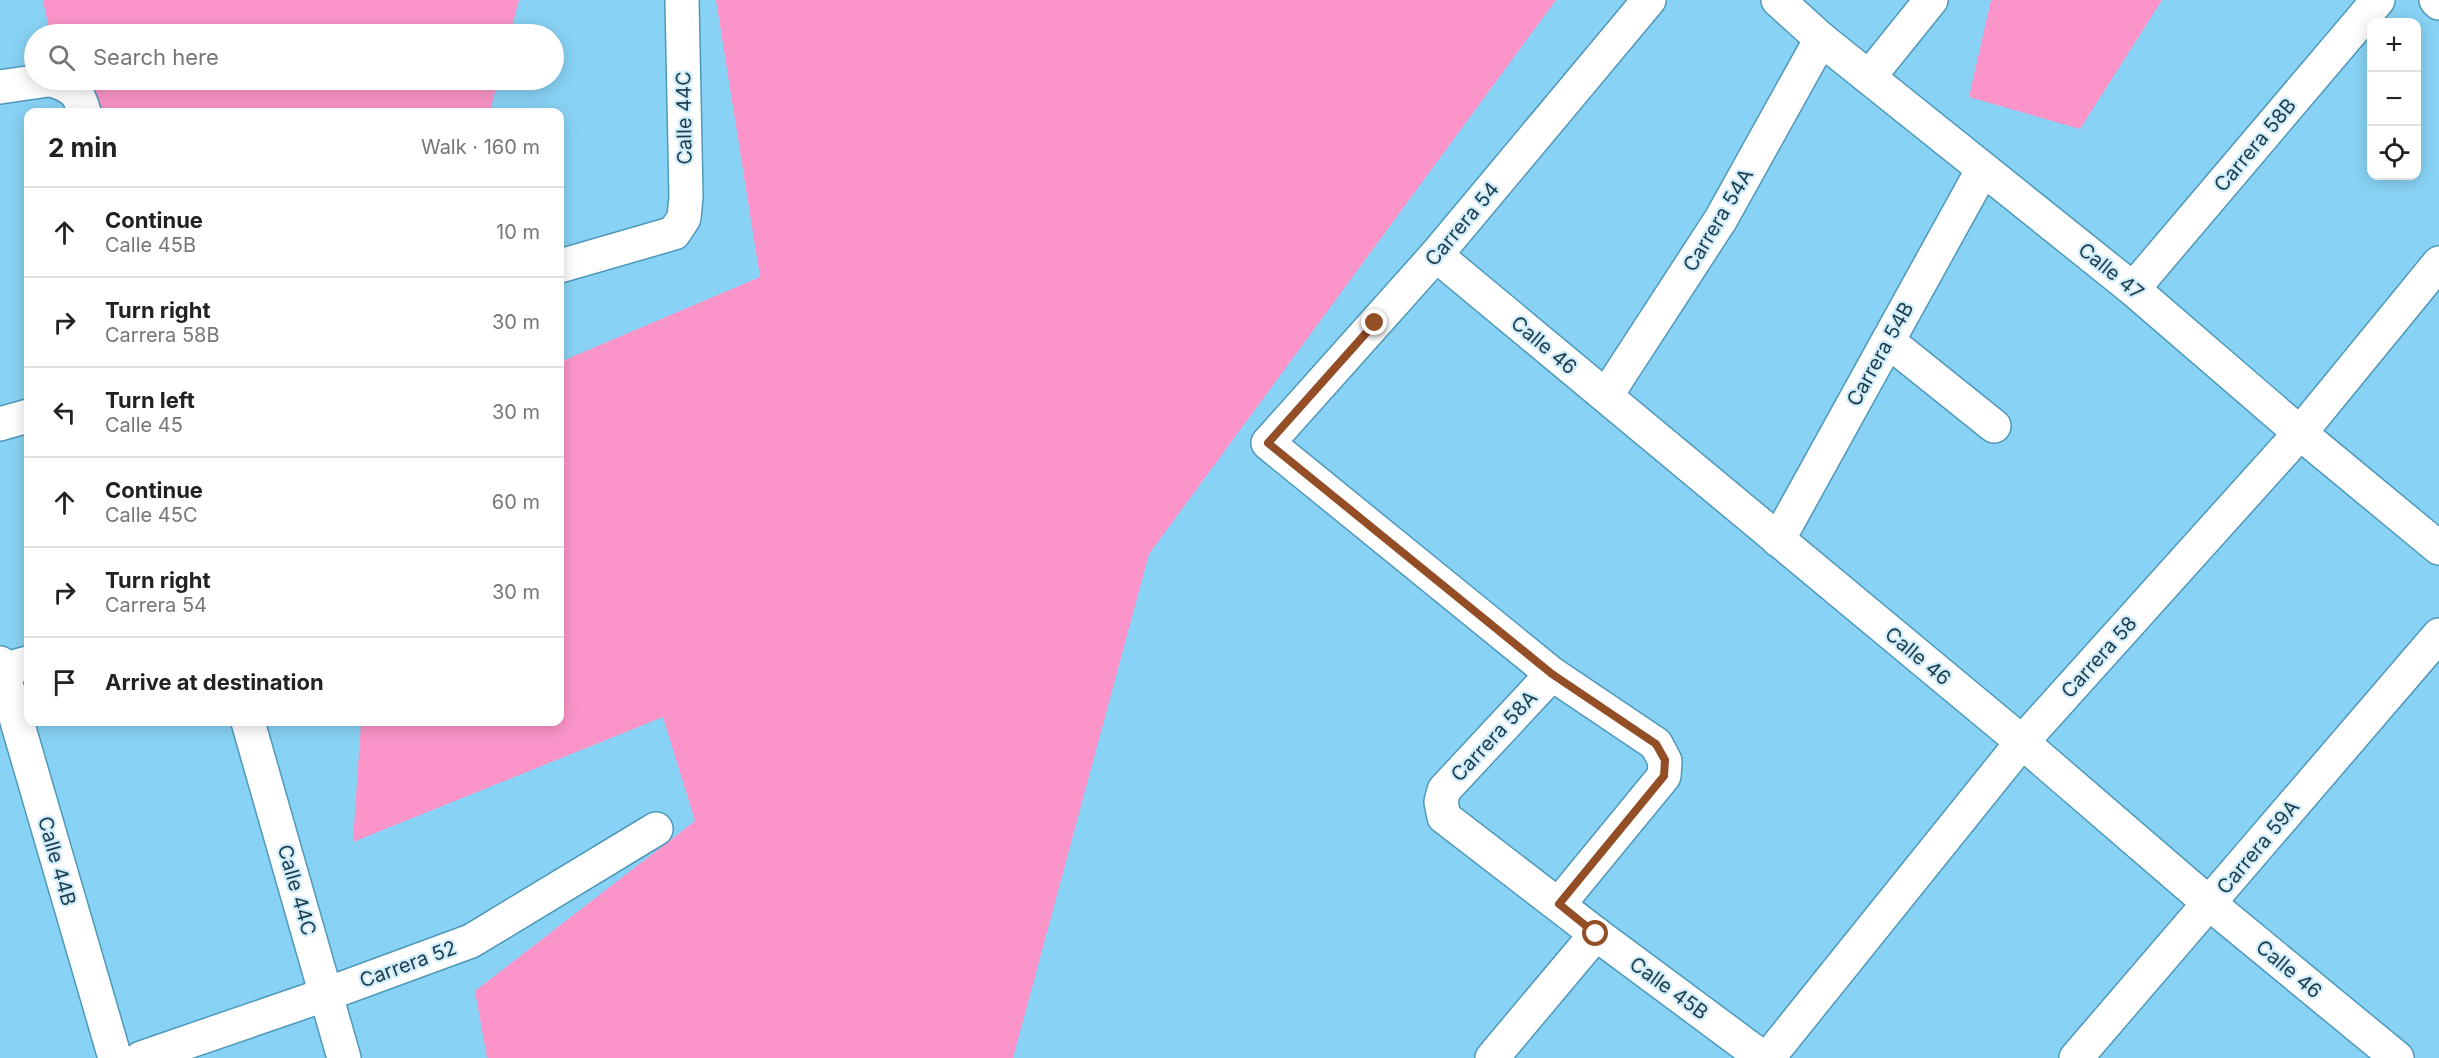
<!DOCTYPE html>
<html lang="en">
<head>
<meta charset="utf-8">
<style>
	:root { --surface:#fff; --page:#f6f6f6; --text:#222; --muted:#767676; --line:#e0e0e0 }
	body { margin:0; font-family:Inter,sans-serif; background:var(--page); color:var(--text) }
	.controls { position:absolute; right:18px; top:18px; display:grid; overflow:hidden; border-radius:12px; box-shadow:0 3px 15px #0003 }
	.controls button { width:54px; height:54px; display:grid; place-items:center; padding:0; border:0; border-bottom:2px solid var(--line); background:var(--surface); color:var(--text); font:30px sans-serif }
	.stop { position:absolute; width:18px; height:18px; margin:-14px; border:4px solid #944e26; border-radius:50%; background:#fff }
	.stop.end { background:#944e26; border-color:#fff; box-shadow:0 2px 6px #0008 }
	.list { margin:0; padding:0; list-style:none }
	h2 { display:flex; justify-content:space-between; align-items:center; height:78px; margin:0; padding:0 24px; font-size:26px }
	h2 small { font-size:20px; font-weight:400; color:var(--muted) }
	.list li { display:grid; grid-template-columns:39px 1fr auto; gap:18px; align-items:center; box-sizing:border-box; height:90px; padding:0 24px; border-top:2px solid var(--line) }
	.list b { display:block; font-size:22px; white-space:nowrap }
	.list p { margin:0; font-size:20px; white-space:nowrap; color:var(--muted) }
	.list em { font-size:20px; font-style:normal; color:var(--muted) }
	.icon { flex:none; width:33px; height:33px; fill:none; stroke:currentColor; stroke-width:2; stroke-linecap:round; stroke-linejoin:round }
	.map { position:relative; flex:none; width:2439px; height:1058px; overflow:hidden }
	.search { position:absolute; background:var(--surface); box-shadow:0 3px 15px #0003; left:24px; top:24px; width:540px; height:66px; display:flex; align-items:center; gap:15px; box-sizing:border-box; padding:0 21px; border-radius:33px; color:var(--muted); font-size:22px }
	.panel { position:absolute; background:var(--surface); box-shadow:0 3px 15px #0003; left:24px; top:108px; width:540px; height:618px; border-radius:12px }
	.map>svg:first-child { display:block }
</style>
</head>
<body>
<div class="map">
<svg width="2439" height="1058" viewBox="0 0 2439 1058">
	<rect width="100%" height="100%" fill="#88d3f5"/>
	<!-- green -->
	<g fill="#fb95c9">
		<path d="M43,0H519L510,34H50Z"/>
		<path d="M716,0H1556L1149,554L1013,1058H487L475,991L695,821L663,717L353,842L361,722H560V362L760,277Z"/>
		<path d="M1991,0H2162L2080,129L1969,97Z"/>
		<path d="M60,80H498L490,112H67Z"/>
	</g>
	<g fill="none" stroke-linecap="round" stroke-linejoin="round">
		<defs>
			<g id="street">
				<path d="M1778,0L1821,39L2133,289L2300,433L2439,548"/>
				<path d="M2436,0L2439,3"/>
				<path d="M1869,77L1931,0"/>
				<path d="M51,80C71,86 79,91 84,112"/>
				<path d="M0,87L48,80"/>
				<path d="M1436,255L2022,742L2210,904L2397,1058"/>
				<path d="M560,266L674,233L684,218L686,197L682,0"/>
				<path d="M2133,289L2378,0"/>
				<path d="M1888,341L1994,426"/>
				<path d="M1606,396L1721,219L1821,39"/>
				<path d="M0,424L28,416"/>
				<path d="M1778,540L1983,169"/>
				<path d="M0,663L115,1058"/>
				<path d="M2,670L28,663"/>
				<path d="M1552,674L1444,790L1441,802L1444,817L1596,934L1763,1058"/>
				<path d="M248,722L344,1058"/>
				<path d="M1559,904L1664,776L1665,761L1656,744L1552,674L1268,443L1436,255L1649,0"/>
				<path d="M141,1058L327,994L471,941L656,829"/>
				<path d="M1492,1058L1596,934"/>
				<path d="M1768,1058L2022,742L2300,433L2439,263"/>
				<path d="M2076,1058L2439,635"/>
			</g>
		</defs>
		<!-- street casing -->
		<use href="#street" stroke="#4e98b9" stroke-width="36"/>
		<!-- street -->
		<use href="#street" stroke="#fff" stroke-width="33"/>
	</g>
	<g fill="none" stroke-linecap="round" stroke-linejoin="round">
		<!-- route -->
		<path stroke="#944e26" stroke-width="8" d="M1375,323L1268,443L1552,674L1656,744L1665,760L1664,776L1559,904L1596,934"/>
	</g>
	<g text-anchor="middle" stroke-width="4.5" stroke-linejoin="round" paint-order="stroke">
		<!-- street labels -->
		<g font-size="20" fill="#1e3d4b" stroke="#d1edfb">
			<text transform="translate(684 118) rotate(-91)" y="7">Calle 44C</text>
			<text transform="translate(2255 145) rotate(-50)" y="7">Carrera 58B</text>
			<text transform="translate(1718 220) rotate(-59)" y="7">Carrera 54A</text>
			<text transform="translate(1462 224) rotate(-50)" y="7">Carrera 54</text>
			<text transform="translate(2111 271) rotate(39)" y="7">Calle 47</text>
			<text transform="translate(1544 345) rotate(40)" y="7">Calle 46</text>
			<text transform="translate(1880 354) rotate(-61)" y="7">Carrera 54B</text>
			<text transform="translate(1918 656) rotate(40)" y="7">Calle 46</text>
			<text transform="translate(2099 657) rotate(-48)" y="7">Carrera 58</text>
			<text transform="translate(1494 736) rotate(-47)" y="7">Carrera 58A</text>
			<text transform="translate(2258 847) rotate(-50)" y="7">Carrera 59A</text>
			<text transform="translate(57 861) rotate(74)" y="7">Calle 44B</text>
			<text transform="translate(297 890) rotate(74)" y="7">Calle 44C</text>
			<text transform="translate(408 964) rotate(-20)" y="7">Carrera 52</text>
			<text transform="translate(2289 969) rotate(40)" y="7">Calle 46</text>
			<text transform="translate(1669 988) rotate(36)" y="7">Calle 45B</text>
		</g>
	</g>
</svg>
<div class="controls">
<button>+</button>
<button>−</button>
<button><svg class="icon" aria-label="locate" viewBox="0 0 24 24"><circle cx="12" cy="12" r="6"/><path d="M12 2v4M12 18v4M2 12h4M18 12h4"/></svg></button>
</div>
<div class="stop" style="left:1596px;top:934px"></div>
<div class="stop end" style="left:1375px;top:323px"></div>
<div class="search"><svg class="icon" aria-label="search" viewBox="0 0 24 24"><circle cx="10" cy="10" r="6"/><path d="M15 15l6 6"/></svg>Search here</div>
<section class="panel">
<h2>2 min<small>Walk · 160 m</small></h2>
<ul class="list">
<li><svg class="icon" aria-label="ahead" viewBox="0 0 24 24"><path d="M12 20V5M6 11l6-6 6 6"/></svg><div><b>Continue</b><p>Calle 45B</p></div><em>10 m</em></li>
<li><svg class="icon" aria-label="right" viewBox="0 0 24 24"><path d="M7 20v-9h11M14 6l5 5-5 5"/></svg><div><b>Turn right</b><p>Carrera 58B</p></div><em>30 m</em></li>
<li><svg class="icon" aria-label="left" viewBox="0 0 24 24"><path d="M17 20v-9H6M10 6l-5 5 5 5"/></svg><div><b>Turn left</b><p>Calle 45</p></div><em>30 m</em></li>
<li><svg class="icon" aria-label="ahead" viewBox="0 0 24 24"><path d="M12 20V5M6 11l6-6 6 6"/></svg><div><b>Continue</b><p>Calle 45C</p></div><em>60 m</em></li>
<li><svg class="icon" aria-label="right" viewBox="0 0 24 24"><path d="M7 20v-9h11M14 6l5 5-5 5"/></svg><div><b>Turn right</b><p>Carrera 54</p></div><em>30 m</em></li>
<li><svg class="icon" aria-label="arrive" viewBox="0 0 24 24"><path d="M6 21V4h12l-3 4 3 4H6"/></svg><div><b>Arrive at destination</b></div></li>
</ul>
</section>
</div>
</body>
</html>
